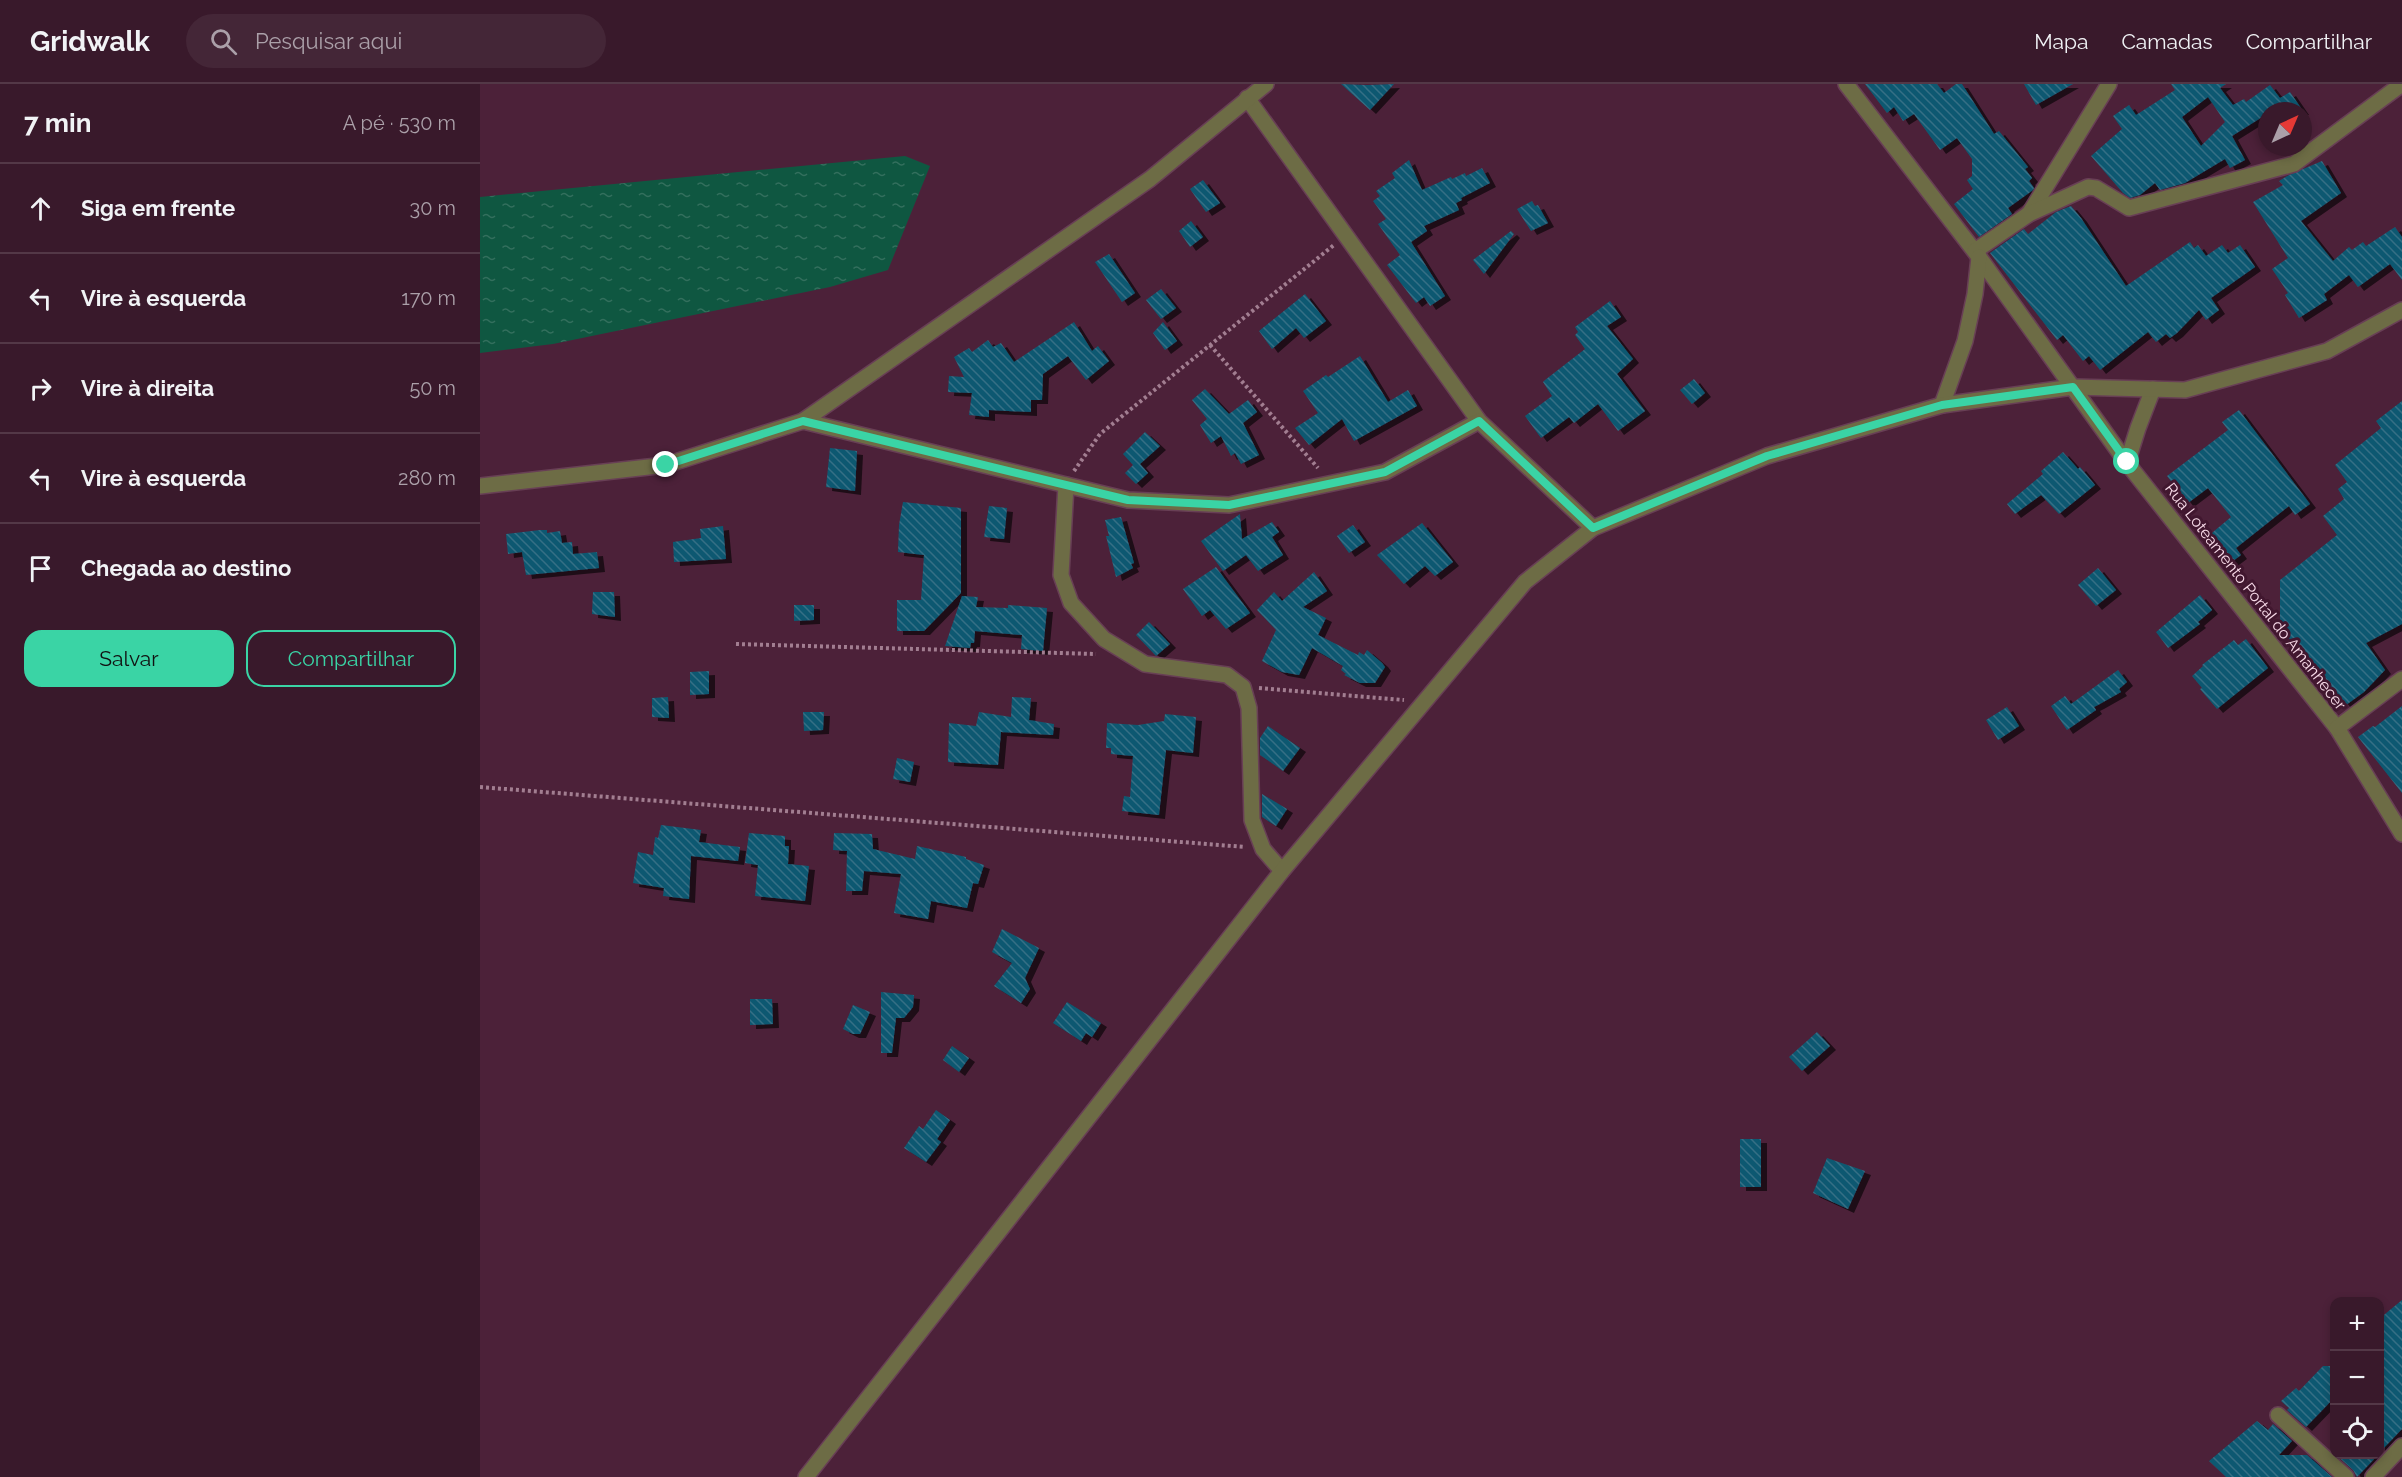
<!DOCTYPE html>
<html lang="pt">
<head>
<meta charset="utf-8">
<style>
	:root { --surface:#39192b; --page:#442637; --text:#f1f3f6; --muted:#aba0a9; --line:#533847; --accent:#3ad4a5 }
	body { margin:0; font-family:Raleway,sans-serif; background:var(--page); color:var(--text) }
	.controls { position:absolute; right:18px; bottom:18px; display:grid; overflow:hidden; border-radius:12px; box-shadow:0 3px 9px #0003 }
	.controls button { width:54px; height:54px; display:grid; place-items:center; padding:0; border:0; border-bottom:2px solid var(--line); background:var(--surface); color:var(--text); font:30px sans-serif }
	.compass { position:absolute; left:1778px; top:18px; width:54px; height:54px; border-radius:50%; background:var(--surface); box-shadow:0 3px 9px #0003; rotate:44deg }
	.stop { position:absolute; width:18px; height:18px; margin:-14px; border:4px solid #3ad4a5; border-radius:50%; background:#fff }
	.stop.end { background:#3ad4a5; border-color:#fff; box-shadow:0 2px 6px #0008 }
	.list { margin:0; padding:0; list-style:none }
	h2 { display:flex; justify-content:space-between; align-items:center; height:78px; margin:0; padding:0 24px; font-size:26px }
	h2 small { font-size:20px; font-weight:400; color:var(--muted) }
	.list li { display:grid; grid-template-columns:39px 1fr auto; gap:18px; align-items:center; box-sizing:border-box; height:90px; padding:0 24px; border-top:2px solid var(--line) }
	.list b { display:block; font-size:22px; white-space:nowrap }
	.list em { font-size:20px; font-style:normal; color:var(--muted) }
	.actions { display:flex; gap:12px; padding:18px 24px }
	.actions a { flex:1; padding:14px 0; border:2px solid var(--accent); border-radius:18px; text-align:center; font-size:21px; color:var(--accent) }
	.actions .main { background:var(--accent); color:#111 }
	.icon { flex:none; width:33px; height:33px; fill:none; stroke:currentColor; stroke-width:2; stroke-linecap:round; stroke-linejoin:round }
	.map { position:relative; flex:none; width:1922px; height:1393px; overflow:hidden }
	header { display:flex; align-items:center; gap:36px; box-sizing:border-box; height:84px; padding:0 30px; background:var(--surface); border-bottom:2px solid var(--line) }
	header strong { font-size:28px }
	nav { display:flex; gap:33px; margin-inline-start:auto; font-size:21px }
	.search { width:420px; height:54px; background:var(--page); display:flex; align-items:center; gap:15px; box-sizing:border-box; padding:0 21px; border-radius:33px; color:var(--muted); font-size:22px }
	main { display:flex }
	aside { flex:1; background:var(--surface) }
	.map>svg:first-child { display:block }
</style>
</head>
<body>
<header>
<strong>Gridwalk</strong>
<div class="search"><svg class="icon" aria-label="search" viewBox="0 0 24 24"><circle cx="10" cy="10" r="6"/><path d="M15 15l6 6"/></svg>Pesquisar aqui</div>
<nav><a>Mapa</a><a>Camadas</a><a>Compartilhar</a></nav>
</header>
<main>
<aside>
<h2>7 min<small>A pé · 530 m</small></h2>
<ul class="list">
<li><svg class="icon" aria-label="ahead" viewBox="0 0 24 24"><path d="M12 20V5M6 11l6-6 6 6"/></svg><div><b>Siga em frente</b></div><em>30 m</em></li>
<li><svg class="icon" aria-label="left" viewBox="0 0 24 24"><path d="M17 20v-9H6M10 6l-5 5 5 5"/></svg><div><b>Vire à esquerda</b></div><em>170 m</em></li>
<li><svg class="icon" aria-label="right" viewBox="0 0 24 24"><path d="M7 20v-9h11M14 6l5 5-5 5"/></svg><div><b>Vire à direita</b></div><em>50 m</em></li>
<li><svg class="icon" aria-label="left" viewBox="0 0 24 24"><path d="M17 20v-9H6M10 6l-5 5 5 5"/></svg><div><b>Vire à esquerda</b></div><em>280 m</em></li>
<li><svg class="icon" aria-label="arrive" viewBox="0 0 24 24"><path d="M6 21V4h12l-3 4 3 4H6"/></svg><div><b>Chegada ao destino</b></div></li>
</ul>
<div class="actions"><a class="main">Salvar</a><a>Compartilhar</a></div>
</aside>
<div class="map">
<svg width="1922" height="1393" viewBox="0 0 1922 1393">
	<defs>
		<pattern id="water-ripples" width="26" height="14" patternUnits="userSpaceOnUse" patternTransform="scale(1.5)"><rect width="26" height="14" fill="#0f5741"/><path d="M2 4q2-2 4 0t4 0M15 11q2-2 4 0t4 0" fill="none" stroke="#336f5d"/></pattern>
		<pattern id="building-back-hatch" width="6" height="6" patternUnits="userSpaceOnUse" patternTransform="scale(1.5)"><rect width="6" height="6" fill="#115871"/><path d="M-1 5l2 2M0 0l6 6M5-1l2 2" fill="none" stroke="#346f85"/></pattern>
		<filter id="shadow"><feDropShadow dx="6" dy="4" stdDeviation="0" flood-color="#0009"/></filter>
	</defs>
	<rect width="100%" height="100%" fill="#4c2139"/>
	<!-- water -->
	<path fill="url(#water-ripples)" d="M425,72L450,82L408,186L350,203L73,260L0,269V113Z"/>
	<!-- building -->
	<g fill="url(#building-back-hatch)" fill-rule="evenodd" filter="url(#shadow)">
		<path d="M861,0L887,1L914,0L890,26Z"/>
		<path d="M1385,0H1457L1464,9L1476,0H1482L1514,50L1519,47L1548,83L1545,85L1552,94L1549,97L1554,104L1553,106L1528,124L1532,130L1499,153L1474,120L1493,105L1487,96L1492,92V75L1477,54L1460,66L1434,30L1423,37L1414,23L1407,29Z"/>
		<path d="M1544,0H1593L1556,21Z"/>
		<path d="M1691,0H1746L1740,4L1753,21L1764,15L1766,18L1790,1L1800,14L1810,8L1823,27H1787V30L1752,52L1765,76L1750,84L1745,75L1705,99L1680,106L1675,99L1660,111L1650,114L1643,109L1611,72L1642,45L1633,32L1649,21L1656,31L1695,6ZM1728,13L1745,38L1721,62L1702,33Z"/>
		<path d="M929,76L942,106L971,93L972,95L985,89L986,92L1002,84L1010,99L981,114L982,116L976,119L979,126L944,142L947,147L931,158L965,212L950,222L944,213L936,219L907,181L920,171L898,140L906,135L893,117L900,112L896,107L915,94L912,89Z"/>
		<path d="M1842,77L1861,109L1821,137L1853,177L1869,163L1872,166L1883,158L1886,162L1915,143L1922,153V196L1910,180L1878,203L1869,191L1844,210L1847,216L1819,234L1805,211L1808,209L1792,185L1808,174L1773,118L1803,101L1799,97L1809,91Z"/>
		<path d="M723,96L740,119L726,128L710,105Z"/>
		<path d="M1052,117L1055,122L1058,121L1068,139L1051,147L1037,125Z"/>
		<path d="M1591,122L1601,134L1646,202L1710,158L1714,164L1718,161L1726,172L1742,161L1748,169L1760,161L1775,183L1731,214L1739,226L1726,236L1719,226L1697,249L1690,254L1686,250L1676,258L1668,248L1620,286L1609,272L1603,277L1583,251L1577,256L1510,169L1544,145L1548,150L1576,128Z"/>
		<path d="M711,137L723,153L710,163L699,147Z"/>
		<path d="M1031,147L1034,150L1004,190L993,176Z"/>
		<path d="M629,170L655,209L642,218L615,178Z"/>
		<path d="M681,205L696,224L681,235L666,216Z"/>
		<path d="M825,210L846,237L824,254L816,244L792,265L779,247Z"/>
		<path d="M1130,217L1141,233L1127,242L1153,275L1137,290L1165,327L1138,347L1118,320L1094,339L1089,333L1061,354L1045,332L1072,312L1063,298L1065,296L1105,265L1095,251L1098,248L1095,243Z"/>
		<path d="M594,238L612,267L618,262L629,277L606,296L588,272L563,290L562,316H551V328L509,326V333L489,331L492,309L468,308L469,292L484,293L474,273L489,264L492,268L508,256L513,263L521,259L534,278Z"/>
		<path d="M683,238L697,257L685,266L673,249Z"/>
		<path d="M880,272L908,318L928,306L937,322L874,357L862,335L829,361L815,344L838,329L823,307L846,291L848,293Z"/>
		<path d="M1214,295L1225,309L1212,320L1200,306Z"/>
		<path d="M725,305L749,330L768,316L777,328L763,339L779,371L761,380L755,369L751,372L741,352L731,359L720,341L727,335L712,316Z"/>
		<path d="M1922,317V540L1886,559L1905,586L1884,608L1866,621L1800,544V496L1857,451L1843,432L1864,415L1858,405L1867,398L1855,381L1901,344L1896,337Z"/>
		<path d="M1759,326L1830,420L1815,431L1809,422L1756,464L1761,471L1749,480L1727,453L1751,433L1728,404L1708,419L1687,392L1748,346L1742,338Z"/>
		<path d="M665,348L680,362L660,380L668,389L656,400L645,389L653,381L643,370Z"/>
		<path d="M350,364L377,367L375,407L346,403Z"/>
		<path d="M1583,368L1598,385L1600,383L1615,401L1579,430L1561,411L1535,430L1527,420L1563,390L1561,387Z"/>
		<path d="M423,418L481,424V509L444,547H417V516H441L444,471L418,468L419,441Z"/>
		<path d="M509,422L527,424L524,455L504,453Z"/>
		<path d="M760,430L762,455L792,438L799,448L792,453L803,471L778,487L766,471L743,487L721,457Z"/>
		<path d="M641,433L654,479L651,480L653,484L636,493L626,452H629L625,436Z"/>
		<path d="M942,439L973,478L955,492L945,482L924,500L897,471Z"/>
		<path d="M873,441L885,458L869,469L857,452Z"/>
		<path d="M243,442L246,475L194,478L193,458L221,454L220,445Z"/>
		<path d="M60,446H67V449L80,447L82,459L92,458L93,470L117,468L119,484L46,491L42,468L28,470L26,450Z"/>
		<path d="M736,483L770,529L746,545L730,526L722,532L703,505Z"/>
		<path d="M1618,484L1636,506L1616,522L1598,501Z"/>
		<path d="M834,488L847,507L823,523L846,534L838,551L878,571L879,568L884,571L887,566L902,579L905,583L895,599H880L864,591L866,590L861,586L863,582L832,564L819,591L802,588L782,577L796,546L777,526L794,508L802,517Z"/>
		<path d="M113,508H134L135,533L112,530Z"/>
		<path d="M1720,511L1732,526L1718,538L1720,540L1688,564L1676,548Z"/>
		<path d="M482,512L498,513L496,523L528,524V521L567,524L563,567L541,565L542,551L495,547L494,559H491L490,564L465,562Z"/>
		<path d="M314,521H334V536L314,537Z"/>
		<path d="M669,538L690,560L676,572L656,551Z"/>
		<path d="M1766,555L1788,584L1737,625L1720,605L1722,604L1712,592L1723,582L1722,581L1754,556L1758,561Z"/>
		<path d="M1638,586L1647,598L1639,605L1641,608L1618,621L1614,623L1616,626L1587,646L1571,622L1585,612L1591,620Z"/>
		<path d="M229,587V610L210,611V588Z"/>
		<path d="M188,613L189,634L172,633V614Z"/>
		<path d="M532,613L551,614L549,636L574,640L573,651L521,648L518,681L468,678L469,639L496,642L499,628L531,633Z"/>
		<path d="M1922,622V709L1878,653L1893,642L1895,643Z"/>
		<path d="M1527,623L1539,642L1518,656L1506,636Z"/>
		<path d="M323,628H344L343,646L324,647Z"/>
		<path d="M685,630L716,633L713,669L686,666L679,731L642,727L644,712L650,713L653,672L631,670V664H626L627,639L658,641L684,637Z"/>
		<path d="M788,642L820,664L803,687L780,671V654Z"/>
		<path d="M417,674L434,678L430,698L413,695Z"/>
		<path d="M782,710L807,725L796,742L782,733Z"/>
		<path d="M181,741L221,746L219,758L260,763L258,777L211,772L209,815L183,812L184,804L153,799L158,768L173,771L175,753L178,754Z"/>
		<path d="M269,749L305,752V762H309L308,780L329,782L325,817L275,812L278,781L265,779Z"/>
		<path d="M354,749L392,750L393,765L435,775L437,762L486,773V775L504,781L498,800L493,799L487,824L451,817L448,835L414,829L421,790L384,787L382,807H366L367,767L353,766Z"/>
		<path d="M522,845L559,864L545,894L550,905L541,919L514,902L532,879L512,868Z"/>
		<path d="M401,908L434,911L433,923L424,934H416L412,969H401Z"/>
		<path d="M270,915H292L293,940L270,941Z"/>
		<path d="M587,918L621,939L612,953L606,949L601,957L573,939Z"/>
		<path d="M373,921L390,928L380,950H373L363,945Z"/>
		<path d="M1337,948L1350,962L1322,987L1309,973Z"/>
		<path d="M472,962L489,974L479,988L463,976Z"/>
		<path d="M456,1026L470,1036L457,1055L461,1058L446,1078L424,1064L439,1042L443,1045Z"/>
		<rect x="1260" y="1055" width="21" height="48"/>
		<path d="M1347,1074L1385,1087L1368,1125L1333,1109Z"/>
		<path d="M1922,1216V1345L1899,1369V1235Z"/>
		<path d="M1843,1282H1854V1314L1826,1343L1807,1326L1809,1324L1801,1317L1816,1304L1819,1307Z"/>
		<path d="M1777,1337L1788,1346L1793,1340L1812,1357L1799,1371H1827L1852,1393H1746L1729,1377Z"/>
		<path d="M1856,1371H1898L1877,1393L1873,1386Z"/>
	</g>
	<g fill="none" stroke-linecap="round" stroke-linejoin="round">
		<defs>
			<g id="street">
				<path d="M1366,0L1499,173L1647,379L1857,644L1922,750"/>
				<path d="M767,14L999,337L1113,444"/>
				<path d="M1549,130L1629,0"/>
				<path d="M1495,167L1549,130L1608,103L1616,104L1649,124L1814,80L1922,0"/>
				<path d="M1462,321L1485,257L1495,210L1499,173"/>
				<path d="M323,337L648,416L749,421L905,388L999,337"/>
				<path d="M1647,379L1658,344L1673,305"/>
				<path d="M586,401L581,491L591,519L624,555L665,580L747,591L763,603L769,624L772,736L783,765L802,787"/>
				<path d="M0,402L186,381L323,337L670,95L786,0"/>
				<path d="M1857,644L1922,595"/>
				<path d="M1798,1331L1866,1393"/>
				<path d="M326,1393L802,787L1045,498L1113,444L1287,372L1462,321L1593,303L1705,306L1847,267L1922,226"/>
				<path d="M1893,1393L1922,1362"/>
			</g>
		</defs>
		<!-- street casing -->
		<use href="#street" stroke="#683f55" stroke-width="18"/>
		<!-- path -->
		<g stroke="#a27e91" stroke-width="4" stroke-dasharray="3 3" stroke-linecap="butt">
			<path d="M730,261L838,384"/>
			<path d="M594,387L620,350L854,161"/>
			<path d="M256,560L616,570"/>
			<path d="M779,604L924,616"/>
			<path d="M0,703L765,763"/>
		</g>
		<!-- street -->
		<use href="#street" stroke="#6d6c45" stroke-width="15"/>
	</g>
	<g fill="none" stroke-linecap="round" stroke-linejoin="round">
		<!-- route -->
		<path stroke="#3ad4a5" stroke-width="8" d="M186,381L323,337L648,416L749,421L905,388L999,337L1113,444L1287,372L1462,321L1593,303L1647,378"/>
	</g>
	<g text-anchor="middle" stroke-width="6" stroke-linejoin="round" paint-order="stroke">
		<!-- street labels -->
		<g font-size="16" fill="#f9dcea" stroke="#41172f">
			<text transform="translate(1776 512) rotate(52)" y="6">Rua Loteamento Portal do Amanhecer</text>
		</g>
	</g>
</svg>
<div class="controls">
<button>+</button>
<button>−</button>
<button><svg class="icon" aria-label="locate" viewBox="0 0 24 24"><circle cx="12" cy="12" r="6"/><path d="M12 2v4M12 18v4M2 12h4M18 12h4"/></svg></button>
</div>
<svg class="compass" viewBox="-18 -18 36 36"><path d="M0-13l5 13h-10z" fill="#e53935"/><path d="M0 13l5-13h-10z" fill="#aba0a9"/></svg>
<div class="stop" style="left:1647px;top:378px"></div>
<div class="stop end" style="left:186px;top:381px"></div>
</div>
</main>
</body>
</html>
